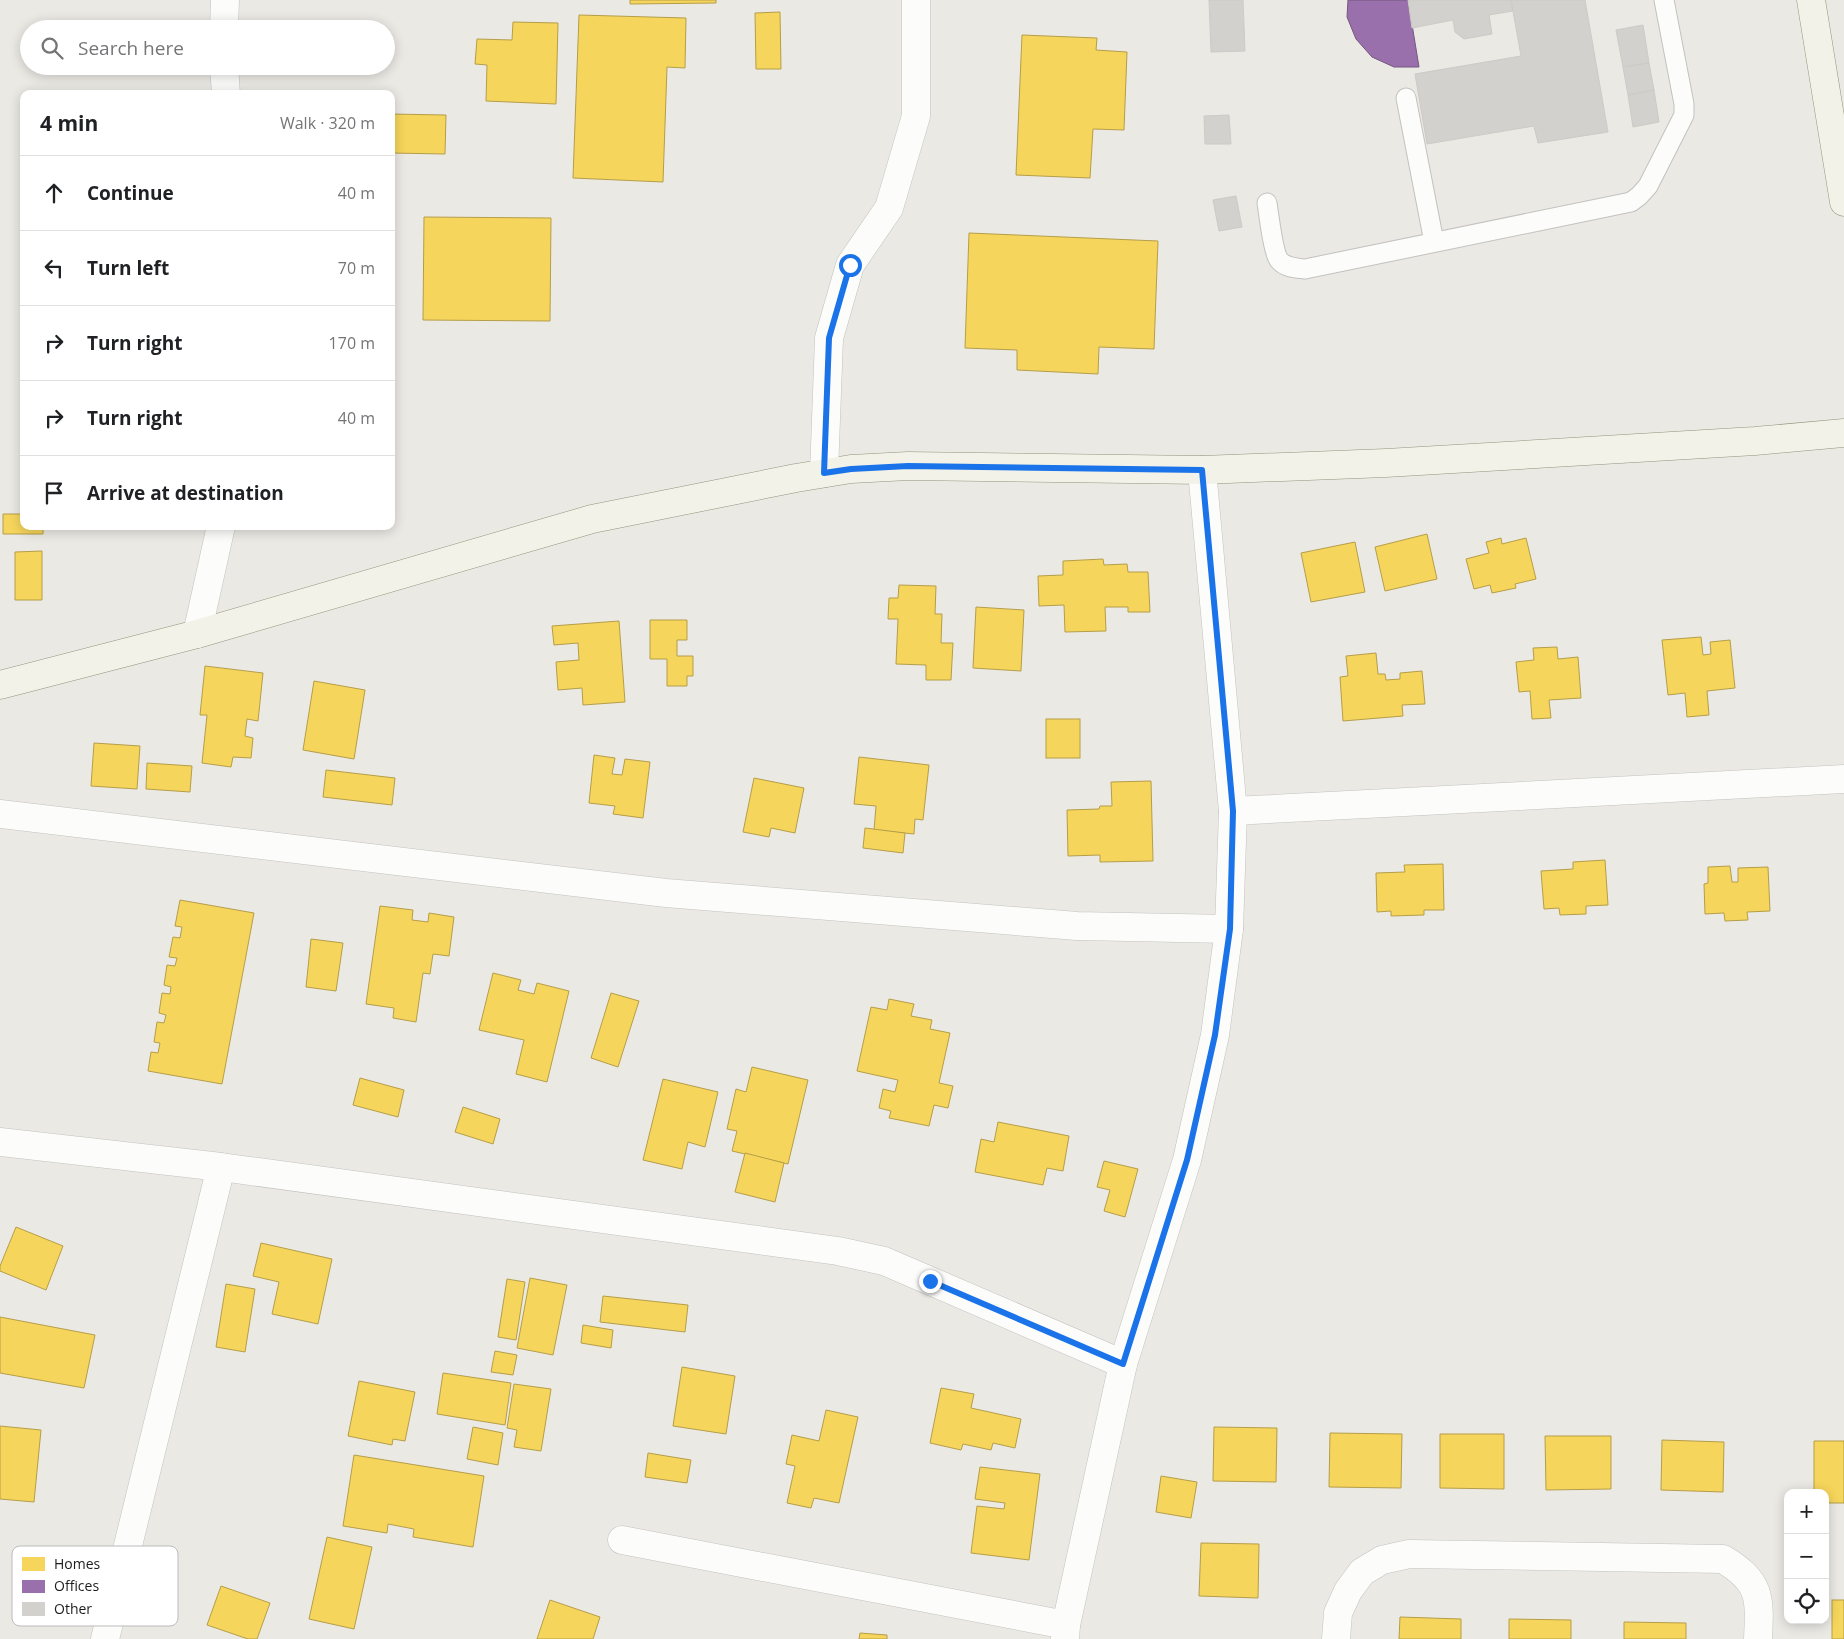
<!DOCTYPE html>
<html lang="en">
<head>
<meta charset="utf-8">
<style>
	:root { --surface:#fff; --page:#f2f2f2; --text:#202124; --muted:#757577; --line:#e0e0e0 }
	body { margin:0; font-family:"Open Sans",sans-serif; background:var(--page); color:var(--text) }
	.controls { position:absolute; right:15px; bottom:15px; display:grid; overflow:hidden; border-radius:10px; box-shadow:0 2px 12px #0003 }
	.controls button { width:45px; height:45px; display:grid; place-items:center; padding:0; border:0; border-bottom:1px solid var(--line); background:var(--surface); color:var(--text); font:25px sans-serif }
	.stop { position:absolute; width:15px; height:15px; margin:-11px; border:4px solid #1a73e8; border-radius:50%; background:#fff }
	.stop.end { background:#1a73e8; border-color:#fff; box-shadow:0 1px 5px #0008 }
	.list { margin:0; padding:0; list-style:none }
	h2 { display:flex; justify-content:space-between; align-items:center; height:65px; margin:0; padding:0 20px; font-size:21px }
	h2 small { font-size:16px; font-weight:400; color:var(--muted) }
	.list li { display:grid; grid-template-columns:32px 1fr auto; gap:15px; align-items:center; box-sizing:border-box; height:75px; padding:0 20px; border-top:1px solid var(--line) }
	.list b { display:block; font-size:19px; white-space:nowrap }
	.list em { font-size:16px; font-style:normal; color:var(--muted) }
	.icon { flex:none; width:28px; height:28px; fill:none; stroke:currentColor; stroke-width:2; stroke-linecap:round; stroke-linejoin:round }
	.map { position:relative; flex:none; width:1844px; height:1639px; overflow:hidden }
	.search { position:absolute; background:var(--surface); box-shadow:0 2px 12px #0003; left:20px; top:20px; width:375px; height:55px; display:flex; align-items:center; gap:12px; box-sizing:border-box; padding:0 18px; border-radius:28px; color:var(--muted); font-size:19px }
	.panel { position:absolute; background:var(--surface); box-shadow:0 2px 12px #0003; left:20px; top:90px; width:375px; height:440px; border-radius:10px }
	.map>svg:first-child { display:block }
</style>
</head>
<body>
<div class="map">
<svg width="1844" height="1639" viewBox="0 0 1844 1639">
	<rect width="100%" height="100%" fill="#ebe9e4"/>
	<!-- homes -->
	<g fill="#f6d55c" stroke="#b59e49">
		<path d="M630,0H716V3L630,4Z"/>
		<path d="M780,12L781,69H756L755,13Z"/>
		<path d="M579,15L686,18L685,68L667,67L663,182L573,178Z"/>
		<path d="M513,22L558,23L556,104L486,101L487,65L475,64L477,39L512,40Z"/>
		<path d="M1022,35L1097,38L1096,50L1127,52L1124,130L1093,129L1090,178L1016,175Z"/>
		<path d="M391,114L446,115L445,154L391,153Z"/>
		<path d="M424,217L551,218L550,321L423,320Z"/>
		<path d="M969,233L1158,241L1154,349L1099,347L1098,374L1017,370V350L965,348Z"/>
		<path d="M3,514H24V526H43V534H3Z"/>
		<path d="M1427,534L1437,579L1385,591L1375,547Z"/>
		<path d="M1501,538L1502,544L1526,538L1536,579L1515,584L1516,588L1492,593L1490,585L1474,589L1466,559L1489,553L1486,542Z"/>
		<path d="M1355,542L1365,592L1311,602L1301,553Z"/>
		<path d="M42,551V600H15V552Z"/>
		<path d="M1103,559L1104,565L1127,564L1128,572H1148L1150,612H1128V607H1105L1106,631L1065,632L1064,605L1039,606L1038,576L1063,575V561Z"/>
		<path d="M899,585L936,586L935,614H942L941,643H953L951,680H926V665L896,664L898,619H888L889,598H898Z"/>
		<path d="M976,607L1024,610L1021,671L973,668Z"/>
		<path d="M650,620H687V640H677V656H693V676H687V686H667V659H650Z"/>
		<path d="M619,621L625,702L583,705L582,688L558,690L556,662L579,660L578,643L554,645L552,626Z"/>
		<path d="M1701,637L1703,655L1711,654L1710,642L1730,640L1735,688L1707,691L1709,715L1687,717L1685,693L1668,695L1662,640Z"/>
		<path d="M1557,647L1558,659L1578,657L1581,698L1549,700L1551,718L1532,719L1530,691L1519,692L1516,662L1534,660L1533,648Z"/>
		<path d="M1376,653L1378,674H1385L1386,680L1400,679V673L1422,671L1425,704L1402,705L1403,716L1343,721L1340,677L1348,676L1346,656Z"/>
		<path d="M205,666L263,673L258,721L247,719L245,736L253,738L251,758L233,757L231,767L202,763L207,715H200Z"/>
		<path d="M314,681L365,690L354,759L303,750Z"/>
		<rect x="1046" y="719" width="34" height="39"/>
		<path d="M94,743L140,746L137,789L91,786Z"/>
		<path d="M594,755L615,758L612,774L622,775L625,759L650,762L643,818L613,814L615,806L589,803Z"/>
		<path d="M859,757L929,765L923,820L915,819L914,834L874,830L876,806L854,804Z"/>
		<path d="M147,763L192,766L190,792L146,789Z"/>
		<path d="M326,770L395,778L392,805L323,797Z"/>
		<path d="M754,778L804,788L795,833L771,828L769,837L743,832Z"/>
		<path d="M1151,781L1153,861L1100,862V855L1068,856L1067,810L1099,809L1100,806H1112L1111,782Z"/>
		<path d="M865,828L905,833L903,853L863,848Z"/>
		<path d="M1605,860L1608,905L1586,906V914L1560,915L1559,908L1544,909L1541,871L1573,869V862Z"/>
		<path d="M1443,864L1444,910H1424V915L1391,916V911L1377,912L1376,873L1405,872L1404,865Z"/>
		<path d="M1730,866L1732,882H1738V868L1768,867L1770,911L1747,912L1748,920L1725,921L1724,913L1705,914L1704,884L1708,883V867Z"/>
		<path d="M180,900L254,913L222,1084L148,1071L151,1052L158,1053L160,1043L154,1042L157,1022L164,1023L166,1015L159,1013L162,993L170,994L171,987L164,985L167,965L175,966L177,958L169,957L173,937L180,938L182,927L175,926Z"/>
		<path d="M380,906L413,910L412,920L428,922L429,913L454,917L449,956L433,954L430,974L423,973L416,1022L393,1018L394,1008L366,1004Z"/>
		<path d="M311,939L343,943L336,991L306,987Z"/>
		<path d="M493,973L521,980L518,990L534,994L537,983L569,991L547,1082L516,1074L524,1040L479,1030Z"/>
		<path d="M611,993L639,1001L618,1067L591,1058Z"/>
		<path d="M889,999L914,1004L911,1016L932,1020L930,1029L950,1033L939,1083L953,1086L948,1108L934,1105L929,1126L889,1118L891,1111L879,1108L883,1089L895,1092L898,1080L857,1071L871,1007L887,1010Z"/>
		<path d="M752,1067L808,1080L788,1164L732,1151L737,1131L727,1129L736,1089L746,1092Z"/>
		<path d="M360,1078L404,1090L398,1117L353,1105Z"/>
		<path d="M663,1079L718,1092L705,1147L688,1142L682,1169L643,1160Z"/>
		<path d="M463,1107L500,1119L493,1144L455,1132Z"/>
		<path d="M998,1122L1069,1136L1063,1171L1047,1168L1043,1185L975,1172L981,1139L994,1142Z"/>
		<path d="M745,1153L784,1163L775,1202L735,1192Z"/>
		<path d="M1104,1161L1138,1169L1125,1217L1104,1211L1110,1190L1097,1187Z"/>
		<path d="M16,1227L63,1246L46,1290L0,1271V1266Z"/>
		<path d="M261,1243L332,1259L318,1324L272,1314L279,1282L253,1276Z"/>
		<path d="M530,1278L567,1285L553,1355L517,1348Z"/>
		<path d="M507,1279L525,1282L516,1340L498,1337Z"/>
		<path d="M226,1284L255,1289L245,1352L216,1347Z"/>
		<path d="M603,1296L688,1305L685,1332L600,1322Z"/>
		<path d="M0,1317L95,1335L84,1388L0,1373Z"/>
		<path d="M583,1325L613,1330L611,1348L581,1343Z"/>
		<path d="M495,1351L517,1355L513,1375L491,1372Z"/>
		<path d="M682,1367L735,1376L726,1434L673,1426Z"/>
		<path d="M443,1373L511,1383L505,1425L437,1414Z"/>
		<path d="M359,1381L415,1392L405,1441L393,1439L392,1445L348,1436Z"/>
		<path d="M514,1384L551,1389L541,1451L514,1447L517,1430L507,1428Z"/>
		<path d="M941,1388L974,1394L971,1408L1021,1419L1015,1448L993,1443L991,1450L963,1444L961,1450L930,1443Z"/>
		<path d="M826,1410L858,1417L839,1503L814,1498L811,1508L787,1503L795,1466L786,1464L792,1435L819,1441Z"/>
		<path d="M0,1426L41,1430L34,1502L0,1499Z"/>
		<path d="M473,1427L503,1433L498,1465L467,1459Z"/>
		<path d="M1214,1427L1277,1428L1276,1482L1213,1481Z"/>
		<path d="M1330,1433L1402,1434L1401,1488L1329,1487Z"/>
		<path d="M1440,1434H1504V1489L1440,1488Z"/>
		<path d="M1545,1436H1611V1489L1546,1490Z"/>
		<path d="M1662,1440L1724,1442L1723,1492L1661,1490Z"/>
		<path d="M1814,1441H1844V1503H1825V1493H1814Z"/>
		<path d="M648,1453L691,1460L687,1483L645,1477Z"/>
		<path d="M354,1455L484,1476L473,1547L413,1537L414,1529L388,1524L387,1533L343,1526Z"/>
		<path d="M980,1467L1040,1474L1029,1560L971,1553L977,1506L1004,1509L1005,1503L975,1499Z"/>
		<path d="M1161,1476L1197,1482L1191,1518L1156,1512Z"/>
		<path d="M327,1537L372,1547L354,1629L309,1619Z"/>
		<path d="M1201,1543L1259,1544L1258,1598L1199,1596Z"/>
		<path d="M221,1586L270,1603L257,1639H248L207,1625Z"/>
		<path d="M550,1600L600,1617L593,1639H537Z"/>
		<rect x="1832" y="1600" width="12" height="39"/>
		<path d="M1400,1617L1461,1619V1639H1399Z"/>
		<path d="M1509,1619L1571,1620V1639H1509Z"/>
		<path d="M1624,1622L1686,1623V1639H1624Z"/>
		<path d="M860,1633L887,1635V1639H859Z"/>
	</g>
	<!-- offices -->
	<path fill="#9970ab" stroke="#745780" d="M1348,0H1408L1419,67H1394L1372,57L1356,39L1347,17Z"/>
	<!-- building -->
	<g fill="#d3d1cd" stroke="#cecac5">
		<path d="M1209,0H1243L1245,51L1211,52Z"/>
		<path d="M1408,0H1511L1513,11L1489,15L1492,34L1464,39L1455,32L1453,20L1412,28Z"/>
		<path d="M1511,0H1585L1608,132L1538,143L1534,126L1427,144L1415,74L1521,56Z"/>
		<path d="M1643,25L1649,63L1623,67L1616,30Z"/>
		<path d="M1649,63L1654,90L1628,95L1623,67Z"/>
		<path d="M1654,90L1659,122L1633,127L1628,95Z"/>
		<path d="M1229,115L1231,144H1205L1204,116Z"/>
		<path d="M1236,196L1242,227L1219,231L1213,200Z"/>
	</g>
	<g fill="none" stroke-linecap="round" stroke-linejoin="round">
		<defs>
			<g id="lane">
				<path d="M1406,98L1434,242"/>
				<path d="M1267,203C1269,215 1273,252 1279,260C1285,268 1297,268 1305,269L1631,202L1639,196L1648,186L1684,115V104L1664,0"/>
			</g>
			<g id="street">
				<path d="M224,29L225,0"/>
				<path d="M224,66L226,94"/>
				<path d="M824,473L829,338L850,265L889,208L916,116V0"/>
				<path d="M197,634L221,526"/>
				<path d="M1233,811L1844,779"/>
				<path d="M0,814L666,893L1077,926L1229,929"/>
				<path d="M0,1142L221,1167L838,1251L884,1261L1123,1364"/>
				<path d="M622,1540L1066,1625"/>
				<path d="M105,1639L221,1167"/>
				<path d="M1065,1639L1066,1625L1123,1364L1187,1160L1215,1035L1229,929L1233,811L1202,470"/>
				<path d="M1336,1639L1338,1613L1348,1591L1362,1572L1382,1560L1409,1554L1723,1559C1761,1582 1760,1597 1758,1639"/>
			</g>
			<g id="secondary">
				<path d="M1811,0L1844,202"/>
				<path d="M0,685L197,634L592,519L796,478L851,469L908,466L1202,470L1386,463L1755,441L1844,433"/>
			</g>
		</defs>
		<!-- lane casing -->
		<use href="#lane" stroke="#c3c2c0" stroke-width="21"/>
		<!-- street casing -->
		<use href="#street" stroke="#c3c2c0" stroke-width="29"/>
		<!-- secondary casing -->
		<use href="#secondary" stroke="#92957c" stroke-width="29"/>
		<!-- lane -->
		<use href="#lane" stroke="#fcfcfb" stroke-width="19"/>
		<!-- street -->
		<use href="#street" stroke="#fcfcfb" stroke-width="28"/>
		<!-- secondary -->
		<use href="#secondary" stroke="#f2f2e8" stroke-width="28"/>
	</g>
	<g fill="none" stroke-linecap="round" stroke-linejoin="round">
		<!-- route -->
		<path stroke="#1a73e8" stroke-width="6" d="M850,265L829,338L824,473L851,469L908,466L1202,470L1233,811L1230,929L1215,1035L1187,1160L1123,1364L930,1281"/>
	</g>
	<!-- legend -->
	<rect x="12" y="1546" width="166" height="80" rx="8" fill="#fff" stroke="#bbb" stroke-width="1"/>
	<rect x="22" y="1557" width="23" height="14" fill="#f6d55c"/>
	<rect x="22" y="1580" width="23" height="13" fill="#9970ab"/>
	<rect x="22" y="1602" width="23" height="14" fill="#d3d1cd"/>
	<g font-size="14" fill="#1c1c1c">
		<text x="54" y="1569">Homes</text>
		<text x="54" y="1591">Offices</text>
		<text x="54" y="1614">Other</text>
	</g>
</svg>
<div class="controls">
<button>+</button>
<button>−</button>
<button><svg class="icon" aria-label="locate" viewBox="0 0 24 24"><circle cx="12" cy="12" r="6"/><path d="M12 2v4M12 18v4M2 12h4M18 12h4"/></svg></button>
</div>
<div class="stop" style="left:850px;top:265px"></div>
<div class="stop end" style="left:930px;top:1281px"></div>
<div class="search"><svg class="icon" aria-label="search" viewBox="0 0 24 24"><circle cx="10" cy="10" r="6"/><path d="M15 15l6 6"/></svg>Search here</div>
<section class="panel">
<h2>4 min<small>Walk · 320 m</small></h2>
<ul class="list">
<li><svg class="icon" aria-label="ahead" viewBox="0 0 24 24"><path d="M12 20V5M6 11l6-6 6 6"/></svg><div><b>Continue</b></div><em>40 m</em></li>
<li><svg class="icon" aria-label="left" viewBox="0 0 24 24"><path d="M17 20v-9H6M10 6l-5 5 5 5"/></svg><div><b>Turn left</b></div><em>70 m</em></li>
<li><svg class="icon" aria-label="right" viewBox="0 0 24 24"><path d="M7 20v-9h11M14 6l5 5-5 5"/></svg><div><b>Turn right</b></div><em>170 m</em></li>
<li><svg class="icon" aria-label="right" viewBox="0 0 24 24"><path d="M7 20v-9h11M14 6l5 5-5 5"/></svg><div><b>Turn right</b></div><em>40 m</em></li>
<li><svg class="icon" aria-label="arrive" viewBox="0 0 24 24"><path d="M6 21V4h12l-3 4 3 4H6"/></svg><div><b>Arrive at destination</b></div></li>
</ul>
</section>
</div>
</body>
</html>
